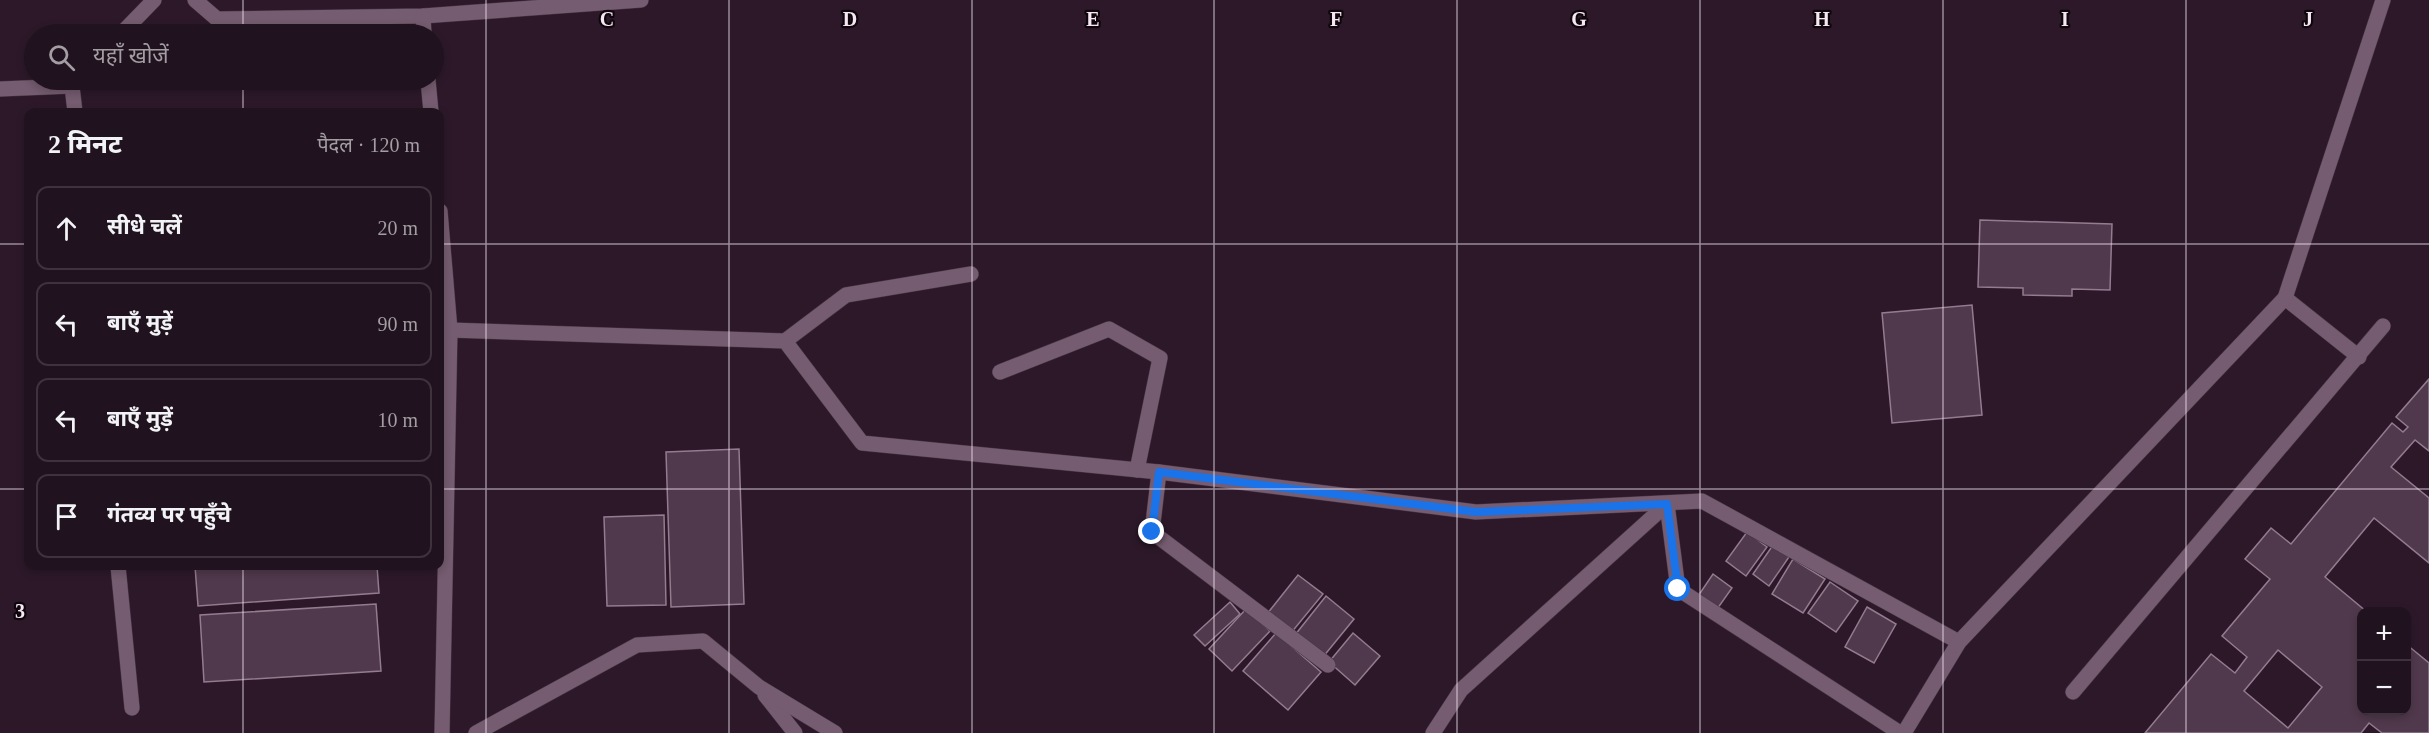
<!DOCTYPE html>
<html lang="hi">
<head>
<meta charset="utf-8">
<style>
	:root { --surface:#21121f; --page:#291b28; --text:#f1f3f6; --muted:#a29ea4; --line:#3e323d }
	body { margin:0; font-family:"Times New Roman","Noto Sans Devanagari",serif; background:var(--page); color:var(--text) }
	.controls { position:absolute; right:18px; bottom:18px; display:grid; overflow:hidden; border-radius:12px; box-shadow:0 3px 9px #0003 }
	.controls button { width:54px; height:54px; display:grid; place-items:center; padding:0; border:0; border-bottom:2px solid var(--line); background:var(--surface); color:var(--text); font:30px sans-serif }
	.stop { position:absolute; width:18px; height:18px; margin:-14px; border:4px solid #1a73e8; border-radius:50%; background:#fff }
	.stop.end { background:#1a73e8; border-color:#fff; box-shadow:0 2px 6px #0008 }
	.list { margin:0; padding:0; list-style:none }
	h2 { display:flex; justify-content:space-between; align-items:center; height:78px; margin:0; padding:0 24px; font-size:26px }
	h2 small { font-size:20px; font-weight:400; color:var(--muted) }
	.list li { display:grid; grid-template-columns:39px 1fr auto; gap:18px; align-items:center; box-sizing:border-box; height:84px; margin:0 12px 12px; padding:0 12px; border:2px solid var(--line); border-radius:12px }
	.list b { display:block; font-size:22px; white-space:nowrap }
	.list em { font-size:20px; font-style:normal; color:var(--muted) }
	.icon { flex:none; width:33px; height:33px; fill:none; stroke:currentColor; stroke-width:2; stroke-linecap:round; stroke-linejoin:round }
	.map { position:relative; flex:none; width:2429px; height:733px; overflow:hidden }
	.search { position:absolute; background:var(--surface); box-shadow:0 3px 9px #0003; left:24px; top:24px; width:420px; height:66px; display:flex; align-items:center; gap:15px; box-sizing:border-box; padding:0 21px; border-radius:33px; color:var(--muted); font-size:22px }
	.panel { position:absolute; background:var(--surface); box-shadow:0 3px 9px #0003; left:24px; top:108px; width:420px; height:462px; border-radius:12px }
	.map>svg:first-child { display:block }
</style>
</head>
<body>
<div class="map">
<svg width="2429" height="733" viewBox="0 0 2429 733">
	<rect width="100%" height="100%" fill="#2c1829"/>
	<!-- building -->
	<g fill="#50394c" stroke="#947b8f" stroke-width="1.5" fill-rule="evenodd">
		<path d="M1980,220L2112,224L2110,290L2072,289V296L2023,295V288L1978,287Z"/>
		<path d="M1972,305L1982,415L1892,423L1882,313Z"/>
		<path d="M2429,379V451L2415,440L2391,467L2429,498V563L2374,518L2325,577L2367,612H2362V710H2406V644L2429,663V733H2382L2369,723L2361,733H2145L2211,654L2235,673L2247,657L2222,636L2270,579L2245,559L2271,528L2291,544L2392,423L2403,432L2408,427L2396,417ZM2278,650L2322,687L2288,728L2244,691Z"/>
		<path d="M739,449L744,604L671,607L666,452Z"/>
		<path d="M664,515L666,605L607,606L604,517Z"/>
		<path d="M1747,532L1767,547L1746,576L1726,561Z"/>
		<path d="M1773,545L1789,557L1769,586L1753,574Z"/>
		<path d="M1793,559L1825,579L1803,613L1772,594Z"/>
		<path d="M195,566H377L379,593L198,606Z"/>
		<path d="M1713,574L1732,588L1715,612L1696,599Z"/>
		<path d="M1298,575L1323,594L1291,633L1267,614Z"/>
		<path d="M1830,582L1858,601L1836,632L1808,613Z"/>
		<path d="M1326,596L1354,619L1323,657L1295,635Z"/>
		<path d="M1230,602L1240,614L1205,646L1194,635Z"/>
		<path d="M376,604L381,671L204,682L200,615Z"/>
		<path d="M1867,607L1896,624L1874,663L1845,647Z"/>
		<path d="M1246,609L1270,631L1232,671L1209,649Z"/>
		<path d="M1276,633L1321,672L1288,710L1243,671Z"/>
		<path d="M1353,633L1380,656L1355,685L1329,662Z"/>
	</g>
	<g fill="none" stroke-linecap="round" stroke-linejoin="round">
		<defs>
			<g id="service">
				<path d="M121,34L154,0"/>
				<path d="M72,86L75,112"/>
				<path d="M0,89L72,86L78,80"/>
				<path d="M2285,298L2359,357"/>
				<path d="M118,566L132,708"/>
				<path d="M2073,692L2383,326"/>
			</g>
			<g id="minor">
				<path d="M195,0L217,19L423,16L641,0"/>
				<path d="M423,16L424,34"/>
				<path d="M428,80L431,112"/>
				<path d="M440,211L450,330L442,733"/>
				<path d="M450,330L785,341L862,443L1159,472L1476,512L1702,501L1959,642"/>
				<path d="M785,341L846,295L971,274"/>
				<path d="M1000,372L1109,329L1160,358L1137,470"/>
				<path d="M1159,472L1152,532L1328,665"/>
				<path d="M765,695L795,733"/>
				<path d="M476,733L637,645L703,641L759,687L835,733"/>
				<path d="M1433,733L1461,690L1667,504L1678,589L1900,733"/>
				<path d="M1904,733L1959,642L2285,298L2383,0"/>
			</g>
		</defs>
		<!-- service casing -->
		<use href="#service" stroke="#453543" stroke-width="16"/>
		<!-- minor casing -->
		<use href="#minor" stroke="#453543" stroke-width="16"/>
		<!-- service -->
		<use href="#service" stroke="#755c70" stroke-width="15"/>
		<!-- minor -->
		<use href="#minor" stroke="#755c70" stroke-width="15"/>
	</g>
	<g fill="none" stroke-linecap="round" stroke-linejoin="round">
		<!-- route -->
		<path stroke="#1a73e8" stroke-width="8" d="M1152,532L1159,472L1476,512L1667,504L1678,589"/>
	</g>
	<!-- grid -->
	<path fill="none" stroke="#f6e7f3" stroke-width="1.5" stroke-opacity="0.55" d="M243,0V34M486,0V733M729,0V733M972,0V733M1214,0V733M1457,0V733M1700,0V733M1943,0V733M2186,0V733M243,80V112M0,244H28M440,244H2429M0,489H28M440,489H2429M243,566V733"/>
	<g font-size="20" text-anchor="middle" font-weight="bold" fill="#f6e7f3" stroke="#0f060d" stroke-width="4.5" stroke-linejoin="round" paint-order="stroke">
		<text x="607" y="26">C</text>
		<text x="850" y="26">D</text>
		<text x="1093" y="26">E</text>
		<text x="1336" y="26">F</text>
		<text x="1579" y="26">G</text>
		<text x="1822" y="26">H</text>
		<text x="2065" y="26">I</text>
		<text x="2308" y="26">J</text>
		<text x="20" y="618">3</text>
	</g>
</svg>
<div class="controls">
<button>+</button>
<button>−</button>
</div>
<div class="stop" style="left:1678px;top:589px"></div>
<div class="stop end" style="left:1152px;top:532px"></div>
<div class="search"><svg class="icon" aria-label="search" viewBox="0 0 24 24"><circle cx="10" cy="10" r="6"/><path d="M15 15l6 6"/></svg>यहाँ खोजें</div>
<section class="panel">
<h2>2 मिनट<small>पैदल · 120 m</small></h2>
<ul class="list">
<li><svg class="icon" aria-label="ahead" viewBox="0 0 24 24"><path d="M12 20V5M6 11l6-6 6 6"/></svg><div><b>सीधे चलें</b></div><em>20 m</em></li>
<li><svg class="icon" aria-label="left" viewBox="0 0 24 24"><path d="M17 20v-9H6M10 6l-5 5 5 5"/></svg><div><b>बाएँ मुड़ें</b></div><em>90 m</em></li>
<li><svg class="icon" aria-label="left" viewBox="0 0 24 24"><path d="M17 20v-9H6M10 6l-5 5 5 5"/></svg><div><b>बाएँ मुड़ें</b></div><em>10 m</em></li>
<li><svg class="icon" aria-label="arrive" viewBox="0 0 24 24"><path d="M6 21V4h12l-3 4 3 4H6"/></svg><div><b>गंतव्य पर पहुँचे</b></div></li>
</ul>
</section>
</div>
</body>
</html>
